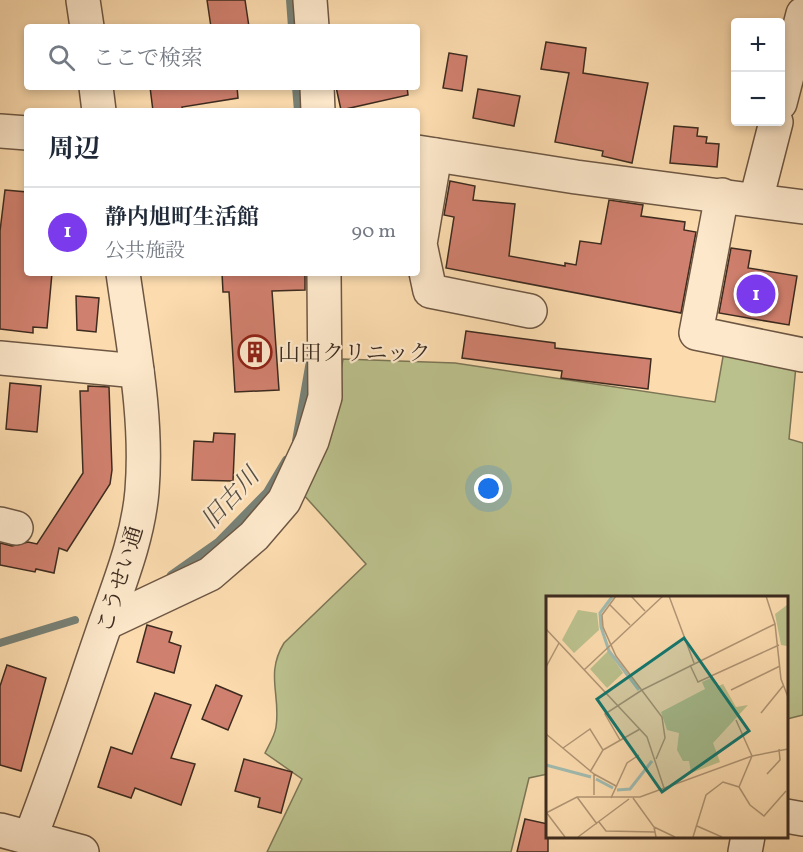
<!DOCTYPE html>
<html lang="ja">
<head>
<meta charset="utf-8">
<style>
	:root { --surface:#fff; --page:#f2f2f3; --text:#1f2937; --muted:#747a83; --line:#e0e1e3; --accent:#7c3aed }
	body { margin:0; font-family:Vollkorn,"Noto Serif JP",serif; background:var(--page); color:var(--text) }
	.controls { position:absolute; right:18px; top:18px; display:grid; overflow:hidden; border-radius:6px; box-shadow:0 3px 9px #0003 }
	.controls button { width:54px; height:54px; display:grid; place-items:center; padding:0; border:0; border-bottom:2px solid var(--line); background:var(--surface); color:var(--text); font:30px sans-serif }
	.you { position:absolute; left:489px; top:489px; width:21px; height:21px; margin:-15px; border:4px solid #fff; border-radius:50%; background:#1a73e8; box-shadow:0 0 0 9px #1a73e833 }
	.badge { display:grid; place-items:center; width:39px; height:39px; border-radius:50%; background:var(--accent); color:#fff; font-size:20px; font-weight:700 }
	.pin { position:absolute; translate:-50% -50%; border:3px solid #fff; box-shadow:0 2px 6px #0006 }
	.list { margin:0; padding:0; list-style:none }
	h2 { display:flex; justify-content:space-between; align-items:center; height:78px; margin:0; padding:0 24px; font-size:26px }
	h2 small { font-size:20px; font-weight:400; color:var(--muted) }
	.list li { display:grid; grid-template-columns:39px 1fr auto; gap:18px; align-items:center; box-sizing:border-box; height:90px; padding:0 24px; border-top:2px solid var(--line) }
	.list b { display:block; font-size:22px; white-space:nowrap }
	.list p { margin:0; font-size:20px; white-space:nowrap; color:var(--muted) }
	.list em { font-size:20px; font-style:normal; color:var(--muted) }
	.icon { flex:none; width:33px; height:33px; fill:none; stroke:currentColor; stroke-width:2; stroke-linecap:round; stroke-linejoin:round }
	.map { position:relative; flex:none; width:803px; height:852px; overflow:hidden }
	.search { position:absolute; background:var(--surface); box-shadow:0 3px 9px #0003; left:24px; top:24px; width:396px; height:66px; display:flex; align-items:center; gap:15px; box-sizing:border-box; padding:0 21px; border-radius:6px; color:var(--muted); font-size:22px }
	.panel { position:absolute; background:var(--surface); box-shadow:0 3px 9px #0003; left:24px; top:108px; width:396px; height:168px; border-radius:6px }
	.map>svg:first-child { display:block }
</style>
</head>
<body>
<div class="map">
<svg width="803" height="852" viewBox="0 0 803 852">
	<rect width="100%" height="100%" fill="#fcdcaf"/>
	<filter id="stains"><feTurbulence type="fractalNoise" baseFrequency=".00333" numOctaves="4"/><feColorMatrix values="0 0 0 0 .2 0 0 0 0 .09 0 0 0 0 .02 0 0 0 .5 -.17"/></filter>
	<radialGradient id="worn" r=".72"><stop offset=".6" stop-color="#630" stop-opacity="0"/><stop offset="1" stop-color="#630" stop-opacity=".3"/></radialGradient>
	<!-- green -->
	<path fill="#bbc18d" stroke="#7c7656" stroke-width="1.5" d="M724,351L796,366L789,439L803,443V715L787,719L786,597H548V774L529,778L511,852H267L302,779L265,753C269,745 275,735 276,727C281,695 265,674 284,643L366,564L302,493L330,435L343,359L455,363L715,402Z"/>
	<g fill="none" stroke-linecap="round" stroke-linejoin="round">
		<!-- stream -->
		<g stroke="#788176" stroke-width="8">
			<path d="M290,0L292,27"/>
			<path d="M296,87L298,111"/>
			<path d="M296,441L310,361"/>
			<path d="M171,575L218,542L267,492L286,460"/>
			<path d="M0,643L75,620"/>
		</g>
	</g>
	<!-- building -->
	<g fill="#d0806e" stroke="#3d2b1f" stroke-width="1.5">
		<path d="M207,0H245L249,27H211Z"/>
		<path d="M546,42L586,48L583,73L648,83L632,163L602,156L603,151L555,142L569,73L541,69Z"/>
		<path d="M449,53L467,56L462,91L443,88Z"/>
		<path d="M150,87H237L238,98L182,107L183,110L153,111Z"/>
		<path d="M336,87H407L408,95L341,110Z"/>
		<path d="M478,89L520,96L514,126L473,118Z"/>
		<path d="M674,126L698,128L697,136L707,137L706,143L719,144L717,167L670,163Z"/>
		<path d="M450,181L475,186L473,200L515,204L509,256L565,266V263L576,265L580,241L601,244L609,200L643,205L641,216L685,222L684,230L696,232L681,313L446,268L454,217L444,215Z"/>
		<path d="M5,190L27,192V273H52L47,328L33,327V333L0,329V231Z"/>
		<path d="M731,248L751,251L748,268L797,276L789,325L719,313Z"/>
		<path d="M222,273H305V290L272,291L279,390L235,392L229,292H223Z"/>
		<path d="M76,296L99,298L96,332L77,330Z"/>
		<path d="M466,331L555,343V348L651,359L648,389L561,378L562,371L462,358Z"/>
		<path d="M10,383L41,386L37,432L6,429Z"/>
		<path d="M88,386L109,387L112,470L110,484L67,551L59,548L54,573L36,569L35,572L0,565V543L12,546L28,542L37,544L83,473L80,391H88Z"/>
		<path d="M214,433L235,434L233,481L192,480L194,441L213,442Z"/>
		<path d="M147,625L172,632L169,642L181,646L174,673L137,662Z"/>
		<path d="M7,665L46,678L21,771L0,765V686Z"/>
		<path d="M216,685L242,696L228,730L202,719Z"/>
		<path d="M155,693L191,705L171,758L195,764L181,805L135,788L131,798L98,787L111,747L132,754Z"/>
		<path d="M244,759L292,772L281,813L258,807L260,798L235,791Z"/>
		<path d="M525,819L548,824V852H517Z"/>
	</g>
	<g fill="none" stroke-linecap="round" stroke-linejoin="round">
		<defs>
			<g id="minor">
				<path d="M83,0L87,27"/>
				<path d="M310,0L312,27"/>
				<path d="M96,87L99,111"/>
				<path d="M317,87L318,111"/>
				<path d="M780,103L803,14"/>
				<path d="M0,131L27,133"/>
				<path d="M417,152L576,177L803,207"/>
				<path d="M435,155L420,244L430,291L530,311"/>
				<path d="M722,195L696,333L803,355"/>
				<path d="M756,200L776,122"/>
				<path d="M0,358L137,371"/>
				<path d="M0,524L16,528"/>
				<path d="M106,623L210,574L254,536L284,501L312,441L325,397L324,273"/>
				<path d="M786,816L803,819"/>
				<path d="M0,830L82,852"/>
				<path d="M30,838C58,767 81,694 106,622C121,579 138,537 142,491C148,418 133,345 123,273"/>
				<path d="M745,852L748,836"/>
			</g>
		</defs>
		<!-- minor casing -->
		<use href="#minor" stroke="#6d5743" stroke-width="36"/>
		<!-- minor -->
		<use href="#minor" stroke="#fde8cb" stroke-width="33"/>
	</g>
	<!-- icons -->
	<defs>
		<symbol id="building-ring" viewBox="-11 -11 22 22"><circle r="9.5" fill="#fde8cb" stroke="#8f2418" stroke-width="1.5"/><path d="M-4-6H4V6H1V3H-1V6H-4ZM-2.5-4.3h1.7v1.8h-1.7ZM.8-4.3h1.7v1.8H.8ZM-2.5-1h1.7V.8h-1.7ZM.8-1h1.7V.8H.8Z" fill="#8f2418"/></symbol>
	</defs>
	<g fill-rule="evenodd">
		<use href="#building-ring" x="236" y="333" width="38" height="38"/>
	</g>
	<g text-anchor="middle" stroke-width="4.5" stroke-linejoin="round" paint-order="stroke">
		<!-- poi labels -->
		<g font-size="22" fill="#3d2b1f" stroke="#fde8cb" text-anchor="start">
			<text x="278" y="360">山田クリニック</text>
		</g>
		<!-- street labels -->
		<g font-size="22" fill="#3d2b1f" stroke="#fde8cb">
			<text transform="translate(119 579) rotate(-73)" y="8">こうせい通</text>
		</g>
		<!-- water labels -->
		<g font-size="24" font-style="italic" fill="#564f43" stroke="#fde8cb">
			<text transform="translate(230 498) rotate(-48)" y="8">旧古川</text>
		</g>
	</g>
	<!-- overview -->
	<g transform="translate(546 596)">
		<rect width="242" height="242" fill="#fcdcaf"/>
		<path d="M241,9V50L235,49L229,18ZM32,14L51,17L53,34L28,57L16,44ZM62,55L77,77L61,92L44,73ZM165,82L170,91L177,88L190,111L202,109L167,147L174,166L145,177L143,165H137L131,154L133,137L121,134L115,116L159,93L156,86Z" fill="#bbc18d"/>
		<path fill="none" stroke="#a0bbb0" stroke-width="3" d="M66,1L54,17L55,31L63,55L93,94M0,169L45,181M50,183L67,192M71,194L84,193L106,165"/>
		<path fill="none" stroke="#b09575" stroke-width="1.5" d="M70,0L56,19L57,31L70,60L116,121L119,142L110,163M85,0L99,15M123,0L148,67M220,0L229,28L235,83L242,101M63,8L84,29M0,33L101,141L118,192M144,69L152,86L233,49M0,71L13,47M38,74L117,0M185,94L234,70M215,117L237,90M190,124L206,160M0,138L48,178V199M74,144L59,118L96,94L229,28M17,152L44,133L57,154L44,176M57,154L94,133M48,178L70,190M221,178L234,164L233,153M193,191L206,160M31,201L51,228M65,202L81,167L93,159M87,202L108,231L110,241M0,216L19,241M0,217L31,201H94L206,160L242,153M53,226L60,235L109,236M151,230L176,241M108,231L129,241M32,241L83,203M147,241L160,199L177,186L193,191L204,209L218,220L240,195"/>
		<path fill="#0f766e" fill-opacity="0.15" stroke="#0f766e" stroke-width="3" d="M138,42L203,135L116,196L51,103Z"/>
		<rect width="242" height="242" fill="none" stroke="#3d2b1f" stroke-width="3"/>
	</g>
	<rect width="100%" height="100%" filter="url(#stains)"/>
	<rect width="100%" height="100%" fill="url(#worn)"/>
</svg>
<div class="controls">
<button>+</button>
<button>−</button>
</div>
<div class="you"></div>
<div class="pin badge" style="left:756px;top:294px">1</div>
<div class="search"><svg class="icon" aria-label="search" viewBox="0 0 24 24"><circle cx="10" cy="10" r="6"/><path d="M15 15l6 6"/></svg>ここで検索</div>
<section class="panel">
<h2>周辺<small></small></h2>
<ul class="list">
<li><span class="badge">1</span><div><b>静内旭町生活館</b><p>公共施設</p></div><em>90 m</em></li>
</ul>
</section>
</div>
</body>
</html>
